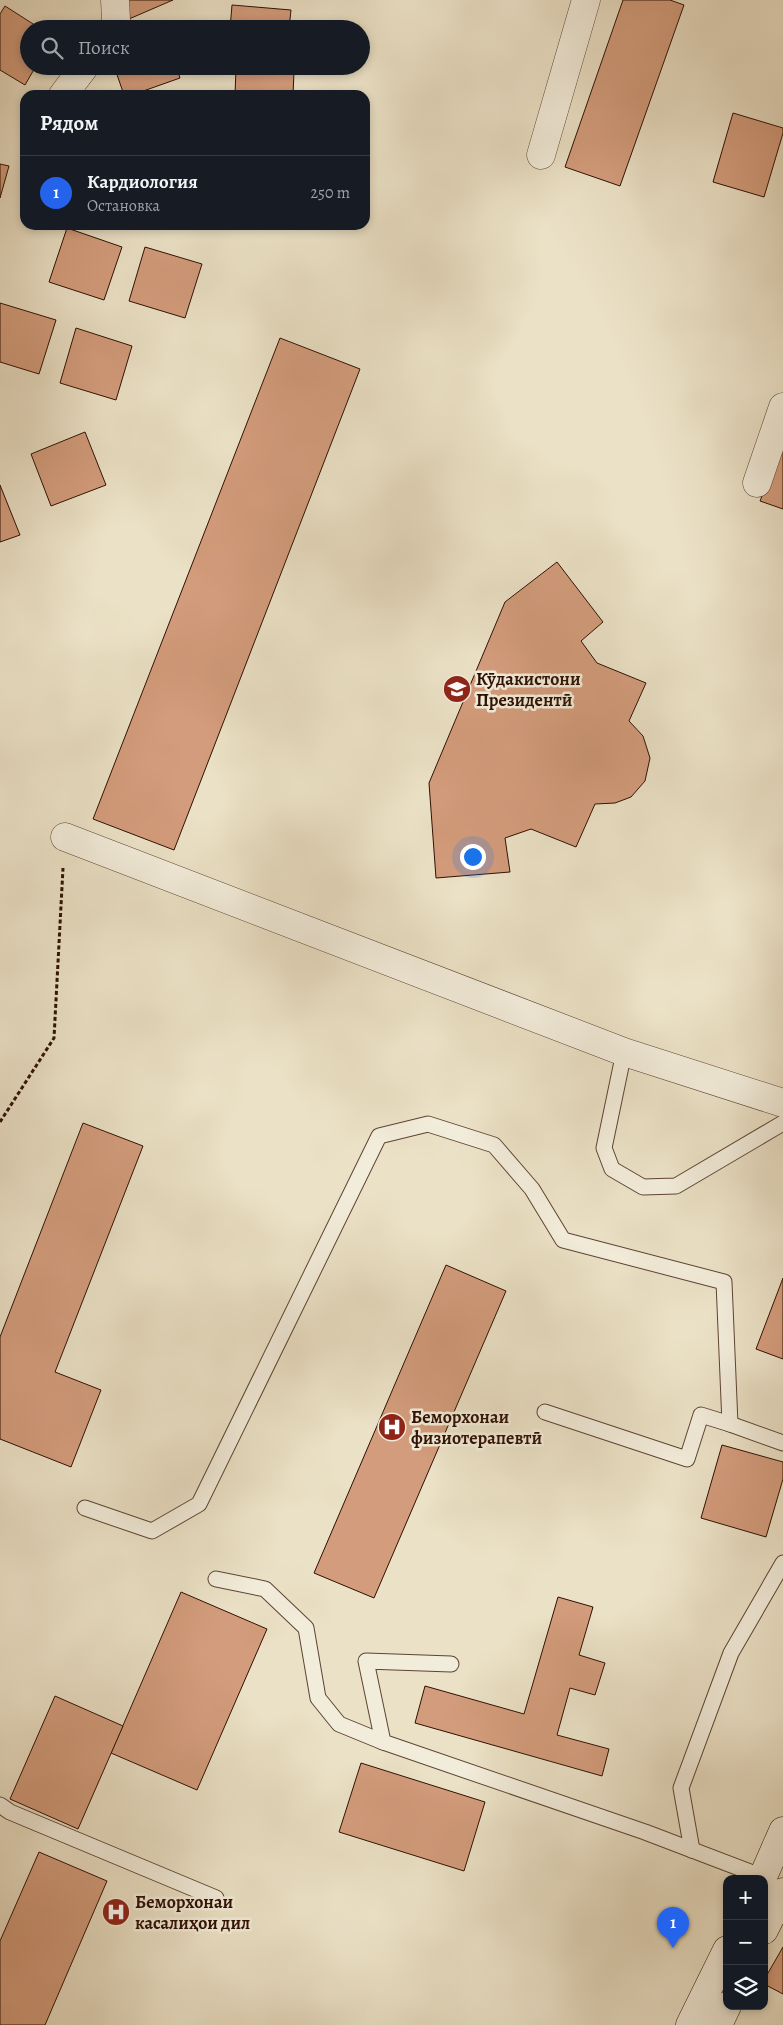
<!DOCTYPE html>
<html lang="ru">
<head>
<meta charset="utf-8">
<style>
	:root { --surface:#171b24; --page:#242831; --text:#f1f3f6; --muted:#9ea1a6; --line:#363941; --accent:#2563eb }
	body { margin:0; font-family:Alegreya,serif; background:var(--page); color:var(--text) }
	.controls { position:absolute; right:15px; bottom:15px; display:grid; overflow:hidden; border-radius:10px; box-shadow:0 2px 8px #0003 }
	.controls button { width:45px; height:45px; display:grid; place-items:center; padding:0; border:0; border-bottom:1px solid var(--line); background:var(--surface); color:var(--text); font:25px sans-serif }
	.you { position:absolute; left:472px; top:856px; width:18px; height:18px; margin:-12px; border:4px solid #fff; border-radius:50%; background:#1a73e8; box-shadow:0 0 0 8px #1a73e833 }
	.badge { display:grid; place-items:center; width:32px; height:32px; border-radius:50%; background:var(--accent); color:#fff; font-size:16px; font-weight:700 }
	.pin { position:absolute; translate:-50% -41px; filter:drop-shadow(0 1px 2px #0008) }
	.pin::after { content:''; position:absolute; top:26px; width:18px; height:15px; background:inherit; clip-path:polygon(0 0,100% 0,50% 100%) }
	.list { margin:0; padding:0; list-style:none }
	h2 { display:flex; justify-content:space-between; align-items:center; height:65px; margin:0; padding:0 20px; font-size:21px }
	h2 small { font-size:16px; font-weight:400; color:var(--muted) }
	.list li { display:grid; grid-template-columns:32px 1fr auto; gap:15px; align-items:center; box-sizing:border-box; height:75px; padding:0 20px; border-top:1px solid var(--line) }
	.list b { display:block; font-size:19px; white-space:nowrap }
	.list p { margin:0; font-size:16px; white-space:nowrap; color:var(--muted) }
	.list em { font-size:16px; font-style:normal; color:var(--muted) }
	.icon { flex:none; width:28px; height:28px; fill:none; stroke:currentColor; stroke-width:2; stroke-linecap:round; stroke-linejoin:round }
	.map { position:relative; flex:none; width:783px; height:2025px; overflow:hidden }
	.search { position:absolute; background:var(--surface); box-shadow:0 2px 8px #0003; left:20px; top:20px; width:350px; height:55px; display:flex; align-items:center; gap:12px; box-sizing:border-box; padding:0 18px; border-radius:28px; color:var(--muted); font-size:19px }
	.panel { position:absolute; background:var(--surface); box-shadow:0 2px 8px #0003; left:20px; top:90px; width:350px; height:140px; border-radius:15px }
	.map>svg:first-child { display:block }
</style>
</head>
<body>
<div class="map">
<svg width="783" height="2025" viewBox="0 0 783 2025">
	<rect width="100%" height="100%" fill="#ebe1c6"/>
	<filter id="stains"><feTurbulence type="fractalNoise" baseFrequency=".004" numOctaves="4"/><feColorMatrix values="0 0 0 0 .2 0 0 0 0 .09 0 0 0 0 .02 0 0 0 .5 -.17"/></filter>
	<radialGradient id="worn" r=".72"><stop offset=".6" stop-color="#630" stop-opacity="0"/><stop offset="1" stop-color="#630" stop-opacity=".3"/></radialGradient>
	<!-- building -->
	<g fill="#d39c7c" stroke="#2e1002">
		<path d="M122,0H173L122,22Z"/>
		<path d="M623,0H670L684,5L620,186L565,167Z"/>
		<path d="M232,5L291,10L289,29H230Z"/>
		<path d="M5,6L41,29H29V66H36L25,85L0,70V14Z"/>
		<path d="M114,66H176L180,78L132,95H124Z"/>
		<path d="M236,68L294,71L293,95H235Z"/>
		<path d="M733,113L783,128V133L764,197L713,182Z"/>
		<path d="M0,164L9,166L0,198Z"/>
		<path d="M67,228L122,247L104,300L49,282Z"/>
		<path d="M145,247L202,264L185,318L129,301Z"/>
		<path d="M0,303L56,320L39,374L0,362Z"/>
		<path d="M76,328L132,346L116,400L60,383Z"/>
		<path d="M280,338L360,369L174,850L93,819Z"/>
		<path d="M85,432L106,485L51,506L31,454Z"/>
		<path d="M783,445V509L760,501Z"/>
		<path d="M0,485L20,535L0,542Z"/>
		<path d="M557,562L603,622L581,641L597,663L646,683L629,721L643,736L650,758L645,781L631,797L615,803L595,804L576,847L531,829L505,838L510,872L436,878L429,783L505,602Z"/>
		<path d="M83,1123L143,1146L55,1372L101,1390L71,1467L0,1439V1337Z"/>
		<path d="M446,1265L506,1291L374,1598L314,1573Z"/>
		<path d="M783,1278V1359L756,1349Z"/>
		<path d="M722,1445L783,1462V1479L766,1537L701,1518Z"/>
		<path d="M181,1592L267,1629L197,1790L111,1753Z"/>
		<path d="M558,1597L593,1607L579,1655L605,1663L595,1695L570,1688L557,1735L609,1749L602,1776L415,1723L425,1686L524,1714Z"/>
		<path d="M55,1696L123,1726L78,1829L10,1799Z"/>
		<path d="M361,1763L485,1802L464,1871L339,1832Z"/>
		<path d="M39,1852L107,1881L45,2025H0V1941Z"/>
		<path d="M783,1947V1994L764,1984V1980Z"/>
	</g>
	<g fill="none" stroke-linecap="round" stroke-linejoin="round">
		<defs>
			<g id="lane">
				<path d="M624,1052L604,1148L612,1169L643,1187L676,1186L783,1123"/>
				<path d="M545,1412L687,1459L701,1415L730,1424"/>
				<path d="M85,1508L152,1531L199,1504L379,1136L428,1124L494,1145L532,1189L563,1240L724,1282L730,1424L783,1443"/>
				<path d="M216,1579L265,1589L306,1628L318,1698L339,1724L383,1742"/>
				<path d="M451,1664L366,1661L383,1742L645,1832L763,1877"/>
				<path d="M0,1805L10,1812L216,1898"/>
				<path d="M692,1850L681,1788L731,1653L783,1563"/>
			</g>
			<g id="street">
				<path d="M114,29L116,20L115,0"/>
				<path d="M63,95L85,66"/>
				<path d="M541,155L586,0"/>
				<path d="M757,483L783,407"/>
				<path d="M65,837L624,1052L783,1103"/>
			</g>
			<g id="secondary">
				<path d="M762,1879L783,1831"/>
				<path d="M764,1930L783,1892"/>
				<path d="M690,2025L727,1950"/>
				<path d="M718,2025L727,2006"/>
			</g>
		</defs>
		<!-- lane casing -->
		<use href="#lane" stroke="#5d4433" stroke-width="17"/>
		<!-- street casing -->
		<use href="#street" stroke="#5d4433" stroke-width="29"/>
		<!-- secondary casing -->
		<use href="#secondary" stroke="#2e1002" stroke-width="29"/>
		<!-- path -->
		<path stroke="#2e1002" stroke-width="3" stroke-dasharray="4 2.5" stroke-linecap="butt" d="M0,1122L54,1038L63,868"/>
		<!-- lane -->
		<use href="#lane" stroke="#f2ecda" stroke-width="15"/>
		<!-- street -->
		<use href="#street" stroke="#f2ecda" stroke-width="28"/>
		<!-- secondary -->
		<use href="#secondary" stroke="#f2ecda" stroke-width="28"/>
	</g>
	<!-- icons -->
	<defs>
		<symbol id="school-disc" viewBox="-11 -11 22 22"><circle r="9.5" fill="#8f2418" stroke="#f2ecda"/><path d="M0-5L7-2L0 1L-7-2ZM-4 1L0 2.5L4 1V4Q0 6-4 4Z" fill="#fff"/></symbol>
		<symbol id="hospital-disc" viewBox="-11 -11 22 22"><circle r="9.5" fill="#8f2418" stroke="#f2ecda"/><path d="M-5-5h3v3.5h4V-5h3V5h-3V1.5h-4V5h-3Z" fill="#fff"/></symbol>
	</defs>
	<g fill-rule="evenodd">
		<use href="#school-disc" x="441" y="673" width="32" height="32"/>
		<use href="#hospital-disc" x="376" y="1411" width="32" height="32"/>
		<use href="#hospital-disc" x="100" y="1896" width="32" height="32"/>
	</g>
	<g text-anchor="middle" stroke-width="5" stroke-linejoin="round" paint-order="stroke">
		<!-- poi labels -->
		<g font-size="18" font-weight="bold" fill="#2e1002" stroke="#f2ecda" text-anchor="start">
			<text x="476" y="685">Кӯдакистони<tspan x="476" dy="21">Президентӣ</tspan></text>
			<text x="411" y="1423">Беморхонаи<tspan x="411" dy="21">физиотерапевтӣ</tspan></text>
			<text x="135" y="1908">Беморхонаи<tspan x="135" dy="21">касалиҳои дил</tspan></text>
		</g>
	</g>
	<rect width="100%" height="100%" filter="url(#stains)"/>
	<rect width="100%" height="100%" fill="url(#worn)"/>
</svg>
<div class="controls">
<button>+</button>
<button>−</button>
<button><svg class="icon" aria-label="layers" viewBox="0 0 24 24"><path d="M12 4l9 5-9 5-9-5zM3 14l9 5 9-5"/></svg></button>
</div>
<div class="you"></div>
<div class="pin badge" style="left:673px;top:1948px">1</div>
<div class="search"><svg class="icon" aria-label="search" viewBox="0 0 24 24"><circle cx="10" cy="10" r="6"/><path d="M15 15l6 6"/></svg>Поиск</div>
<section class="panel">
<h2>Рядом<small></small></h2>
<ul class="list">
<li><span class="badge">1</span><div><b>Кардиология</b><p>Остановка</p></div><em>250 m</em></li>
</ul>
</section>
</div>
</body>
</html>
